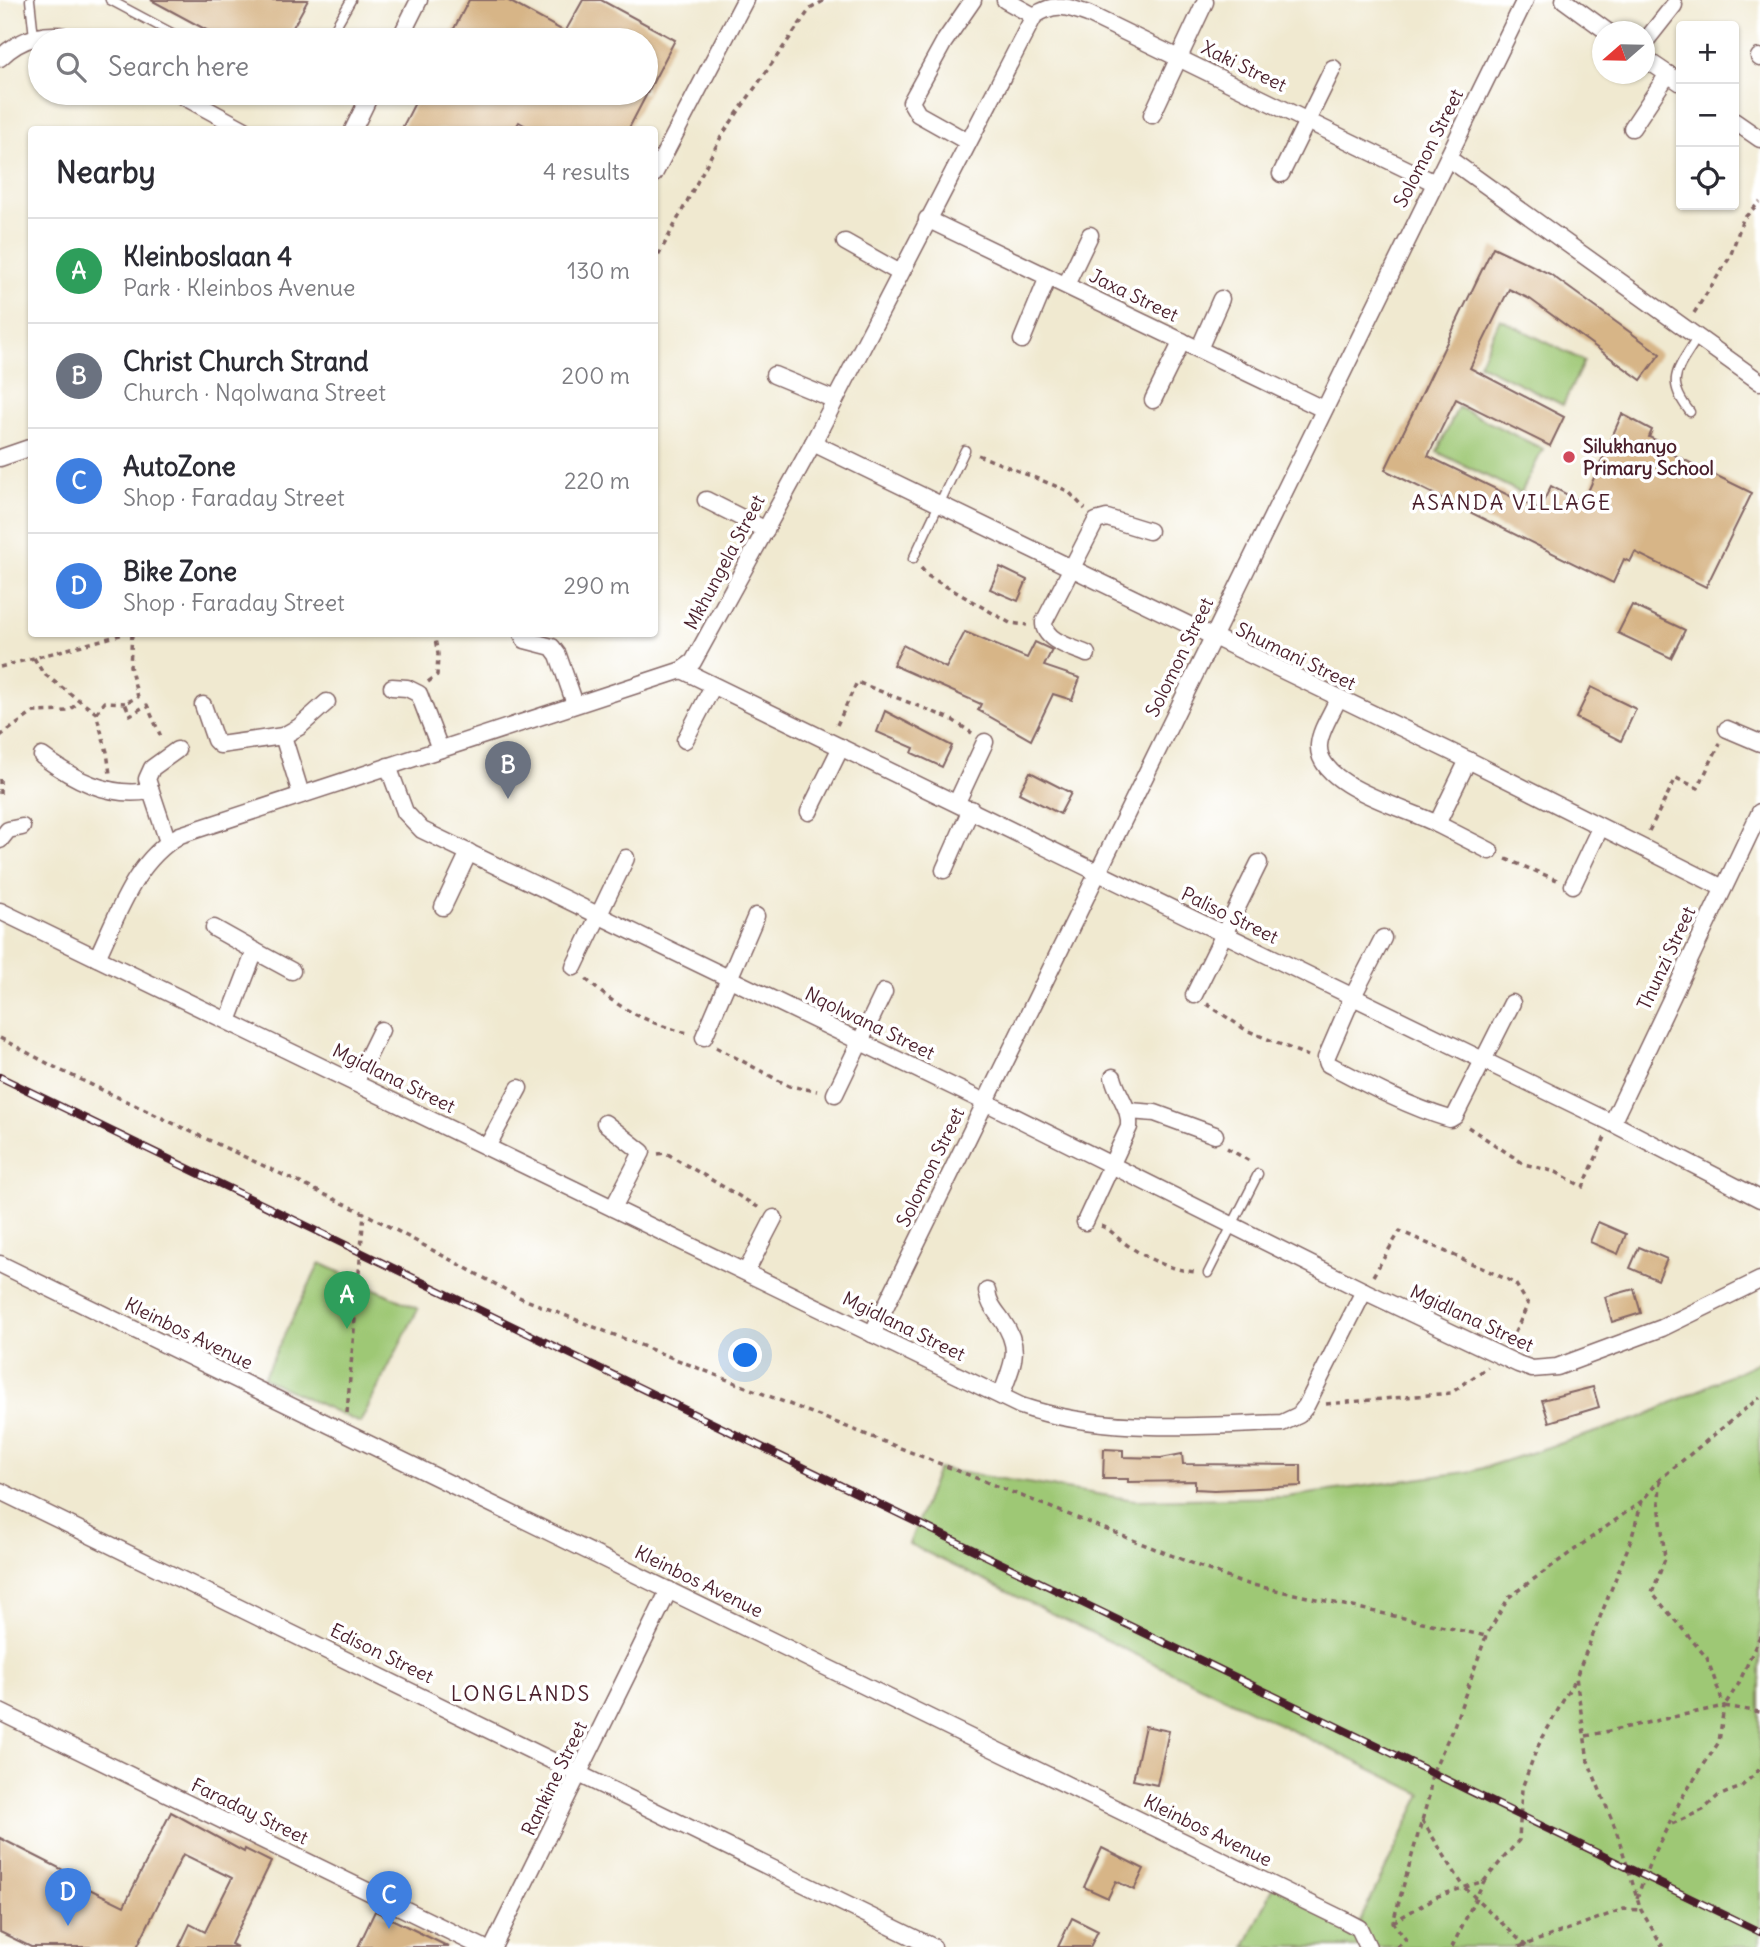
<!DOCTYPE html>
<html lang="en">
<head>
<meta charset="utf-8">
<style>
	:root { --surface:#fff; --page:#f7f7f7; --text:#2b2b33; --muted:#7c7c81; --line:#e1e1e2; --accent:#d1495b }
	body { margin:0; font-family:Delius,sans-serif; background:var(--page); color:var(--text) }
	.controls { position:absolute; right:21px; top:21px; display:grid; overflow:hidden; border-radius:7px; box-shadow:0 2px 5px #0004 }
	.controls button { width:63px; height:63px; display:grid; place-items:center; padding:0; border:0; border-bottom:2px solid var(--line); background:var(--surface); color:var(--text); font:35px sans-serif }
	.compass { position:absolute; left:1592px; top:21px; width:63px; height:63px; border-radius:50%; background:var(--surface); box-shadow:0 2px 5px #0004; rotate:250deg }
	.you { position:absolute; left:746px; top:1356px; width:24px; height:24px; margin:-18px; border:5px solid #fff; border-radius:50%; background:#1a73e8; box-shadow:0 0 0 10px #1a73e833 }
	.badge { display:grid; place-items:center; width:46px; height:46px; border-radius:50%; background:var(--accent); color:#fff; font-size:23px; font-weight:700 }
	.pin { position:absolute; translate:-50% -58px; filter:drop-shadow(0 2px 4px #0008) }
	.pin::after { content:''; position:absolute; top:37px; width:24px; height:21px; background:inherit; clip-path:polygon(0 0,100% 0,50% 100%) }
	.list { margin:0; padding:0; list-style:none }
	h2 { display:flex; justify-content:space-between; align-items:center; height:91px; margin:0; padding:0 28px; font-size:30px }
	h2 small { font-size:23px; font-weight:400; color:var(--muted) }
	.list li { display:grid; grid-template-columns:46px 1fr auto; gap:21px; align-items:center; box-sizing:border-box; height:105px; padding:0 28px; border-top:2px solid var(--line) }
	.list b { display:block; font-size:26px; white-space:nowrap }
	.list p { margin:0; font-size:23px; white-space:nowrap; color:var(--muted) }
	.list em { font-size:23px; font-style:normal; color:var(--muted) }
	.icon { flex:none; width:38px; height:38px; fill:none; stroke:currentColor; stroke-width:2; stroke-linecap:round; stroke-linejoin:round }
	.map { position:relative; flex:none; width:1760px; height:1947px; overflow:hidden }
	.search { position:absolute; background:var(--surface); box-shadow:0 2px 5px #0004; left:28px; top:28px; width:630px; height:77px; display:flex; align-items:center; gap:18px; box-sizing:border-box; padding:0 24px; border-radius:38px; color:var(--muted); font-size:26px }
	.panel { position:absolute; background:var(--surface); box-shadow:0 2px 5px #0004; left:28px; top:126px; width:630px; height:511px; border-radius:7px }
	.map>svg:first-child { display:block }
</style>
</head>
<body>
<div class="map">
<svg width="1760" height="1947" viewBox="0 0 1760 1947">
	<rect width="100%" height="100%" fill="#fff"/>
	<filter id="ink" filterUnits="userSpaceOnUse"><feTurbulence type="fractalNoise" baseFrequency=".0143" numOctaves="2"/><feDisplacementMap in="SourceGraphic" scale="14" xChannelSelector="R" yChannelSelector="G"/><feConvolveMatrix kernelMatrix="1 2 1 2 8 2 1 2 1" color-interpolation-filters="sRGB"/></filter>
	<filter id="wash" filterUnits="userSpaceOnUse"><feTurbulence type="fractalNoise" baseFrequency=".00686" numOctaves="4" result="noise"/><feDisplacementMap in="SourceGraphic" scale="28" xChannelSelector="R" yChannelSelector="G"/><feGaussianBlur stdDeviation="1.57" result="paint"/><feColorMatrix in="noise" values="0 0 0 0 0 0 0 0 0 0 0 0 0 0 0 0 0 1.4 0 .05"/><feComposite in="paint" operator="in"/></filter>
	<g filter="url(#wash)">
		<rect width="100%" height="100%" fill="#f0e9d0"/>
		<!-- green -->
		<g fill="#9ec874" stroke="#747450" stroke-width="2">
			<path d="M1500,319L1584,361L1563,405L1479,364Z"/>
			<path d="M1458,407L1543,449L1521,493L1437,452Z"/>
			<path d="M320,1263L418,1309L360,1423L263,1378Z"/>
			<path d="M1760,1361V1947H1245L1274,1886L1358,1925L1422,1794L909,1544L938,1469L1135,1500L1286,1497L1473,1471L1640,1418Z"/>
		</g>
		<g id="blocks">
			<!-- building -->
			<g fill="#d7b587">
				<path d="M151,0H308L286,40H225Z"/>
				<path d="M469,0H507L565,32L583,0H601L675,40L628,130H533L519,122L514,130H401L420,93H646V40H448Z"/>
				<path d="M1493,247L1550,274L1660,354L1641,380L1530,299L1509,289L1470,368L1564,417L1550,446L1456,399L1428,456L1539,510L1551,486L1583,503L1622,414L1652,430L1649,437L1664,444L1662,449L1752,493L1706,587L1635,552L1630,562L1624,559L1613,583L1385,470Z"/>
				<path d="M1000,567L1027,580L1018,601L990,589Z"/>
				<path d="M1632,605L1685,630L1671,658L1618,633Z"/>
				<path d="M965,632L1027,658L1035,642L1052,650L1044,666L1080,678L1072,700L1053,694L1031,740L978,710L981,704L893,665L903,645L946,668Z"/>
				<path d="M1591,687L1636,709L1621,741L1576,718Z"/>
				<path d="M885,711L952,746L942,767L912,753L914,748L877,732Z"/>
				<path d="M1030,772L1071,793L1060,814L1019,793Z"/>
				<path d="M1598,1222L1626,1234L1618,1254L1590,1242Z"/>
				<path d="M1639,1247L1667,1259L1658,1280L1630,1268Z"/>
				<path d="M1634,1289L1641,1313L1612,1322L1605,1297Z"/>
				<path d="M1593,1387L1599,1407L1549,1422L1542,1400Z"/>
				<path d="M1104,1449L1123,1450V1457L1161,1458L1182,1454L1183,1464L1301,1465V1486L1214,1490L1195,1489V1481L1128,1482V1479H1103Z"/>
				<path d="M1145,1726L1169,1731L1157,1785L1133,1780Z"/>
				<path d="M171,1812L244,1852L245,1849L271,1862L231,1944L237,1947H179L190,1924L205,1932L232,1878L183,1854L137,1947H31L0,1932V1838L73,1875L71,1880L124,1906Z"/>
				<path d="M1102,1848L1144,1869L1134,1890L1116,1881L1108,1898L1084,1887Z"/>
				<path d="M375,1911L449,1947H358Z"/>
				<path d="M1072,1918L1098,1931L1090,1947H1058Z"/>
			</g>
		</g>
	</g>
	<g filter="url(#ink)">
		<use href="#blocks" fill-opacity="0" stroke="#846665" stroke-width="2"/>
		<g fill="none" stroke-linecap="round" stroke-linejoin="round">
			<defs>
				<g id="lane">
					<path d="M30,0L34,37"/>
					<path d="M110,0L185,40"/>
					<path d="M328,40L351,0"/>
					<path d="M299,94V93"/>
					<path d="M1690,412C1664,379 1678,370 1697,338"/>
					<path d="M913,559L965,450"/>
					<path d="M1208,1273L1258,1174"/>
				</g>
				<g id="street">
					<path d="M1005,0L1034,16"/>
					<path d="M1564,0L1608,32"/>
					<path d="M399,40L419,0"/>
					<path d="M1644,43L1674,5"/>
					<path d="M1759,57L1760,58"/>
					<path d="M0,58C21,37 51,29 79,40"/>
					<path d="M1644,58L1681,83"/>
					<path d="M177,93L245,130"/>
					<path d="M1152,115L1205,2"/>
					<path d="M1734,121L1760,139"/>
					<path d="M1632,128L1668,74"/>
					<path d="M353,130L371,93"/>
					<path d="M968,142L918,114L911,102L944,42L973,0"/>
					<path d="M1448,158L1760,382"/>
					<path d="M654,174L745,0"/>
					<path d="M1281,174L1333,68"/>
					<path d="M927,219L1323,409"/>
					<path d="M845,242L900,273"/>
					<path d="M1066,285L1090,235"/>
					<path d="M1022,340L1048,277"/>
					<path d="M1199,349L1221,299"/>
					<path d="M774,375L835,400"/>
					<path d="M1153,400L1182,341"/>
					<path d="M813,443L1468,760L1723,888"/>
					<path d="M0,458L32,447"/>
					<path d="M706,500L766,530"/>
					<path d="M522,634L525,640L552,647L558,655L575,704"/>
					<path d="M1087,654C1074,648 1043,641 1044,622L1096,521L1107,518L1149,531"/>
					<path d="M682,670L1612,1123L1760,1199"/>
					<path d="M392,687L407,688L419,694L440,749"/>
					<path d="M1338,699C1332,713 1320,730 1319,745C1316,786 1407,808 1437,824L1468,760"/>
					<path d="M203,705L215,740L220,745L283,736L301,794"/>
					<path d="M1727,729L1760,743"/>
					<path d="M283,736L299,727L327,702"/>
					<path d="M685,740L713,686"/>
					<path d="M42,756C73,779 108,798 149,791"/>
					<path d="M388,766L405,812L422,830L985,1102L1364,1291"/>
					<path d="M957,802L985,742"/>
					<path d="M809,812L841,747"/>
					<path d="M1437,824L1490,851"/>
					<path d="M0,840L8,830L22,827"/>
					<path d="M168,842L147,779L152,768L177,750"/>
					<path d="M944,870L971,809"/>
					<path d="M1573,885L1600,828"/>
					<path d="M443,907L469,852"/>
					<path d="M0,911L1021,1406C1103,1434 1196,1426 1282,1423L1299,1415L1306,1406L1364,1291L1518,1364L1532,1369L1557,1367L1662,1328L1760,1280"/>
					<path d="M214,928L255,951"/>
					<path d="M1383,938L1352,998L1326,1058L1328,1064C1368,1085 1407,1106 1450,1119L1455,1116L1512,1003"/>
					<path d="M97,958C119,912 135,861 180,835L682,670L693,662L813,443L1034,16C1054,2 1066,6 1088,14L1433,182"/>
					<path d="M574,967L626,858"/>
					<path d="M1194,995L1259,863"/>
					<path d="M228,1021L255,951L292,971"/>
					<path d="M704,1037L756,916"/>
					<path d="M355,1083L381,1030"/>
					<path d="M835,1094L884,992"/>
					<path d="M1129,1111L1155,1113L1215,1135"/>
					<path d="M605,1123L642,1152L613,1208"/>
					<path d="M1612,1123L1760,812"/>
					<path d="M487,1147L519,1088"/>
					<path d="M1085,1222L1129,1127C1131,1108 1117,1095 1113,1077"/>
					<path d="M0,1264L1342,1919L1359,1928L1368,1947"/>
					<path d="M746,1272L774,1218"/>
					<path d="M987,1291C989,1304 994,1309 1002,1320C1023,1350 1012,1364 1001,1396"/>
					<path d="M872,1334L1525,0"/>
					<path d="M0,1491L933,1947"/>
					<path d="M0,1712L482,1947"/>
					<path d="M493,1947L669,1590"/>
				</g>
			</defs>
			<!-- lane casing -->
			<use href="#lane" stroke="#846665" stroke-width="11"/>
			<!-- street casing -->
			<use href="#street" stroke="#846665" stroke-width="19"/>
			<!-- path -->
			<g stroke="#846665" stroke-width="3.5" stroke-dasharray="5 5" stroke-linecap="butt">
				<path d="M654,264L722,135L810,9L825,0"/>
				<path d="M1694,313L1730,257L1743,219L1760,202"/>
				<path d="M978,455L1068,491L1085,509"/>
				<path d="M921,568L928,576L1010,623L1027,625"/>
				<path d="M132,634L130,666L138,697L125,703L130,715L147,705L162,739"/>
				<path d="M34,658L43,673L96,713L107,752L110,774"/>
				<path d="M0,667L124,634"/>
				<path d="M428,682L437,675L438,654L434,634"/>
				<path d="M96,713L105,702L125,703"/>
				<path d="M837,725L857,682L951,719L972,733"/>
				<path d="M0,736L34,712L68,711L79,702"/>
				<path d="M0,779V794"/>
				<path d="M1649,831L1676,778L1698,788L1720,743"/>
				<path d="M1506,859L1557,880"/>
				<path d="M586,979C615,1007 649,1024 688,1033"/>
				<path d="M1207,1004L1246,1030L1308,1056"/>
				<path d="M0,1038L62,1071L364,1213L521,1298L1239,1582L1486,1636"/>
				<path d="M716,1047L789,1086L817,1091"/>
				<path d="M1468,1127L1524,1164L1556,1172L1583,1187L1605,1137"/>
				<path d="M1227,1148L1251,1162"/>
				<path d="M658,1154L666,1153L761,1209"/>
				<path d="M1101,1226C1111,1229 1115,1236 1123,1242C1145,1258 1168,1269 1195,1272"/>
				<path d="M1373,1276L1400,1231L1515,1283L1528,1304L1511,1341"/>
				<path d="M1326,1404L1451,1393L1488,1367"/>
				<path d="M347,1413L364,1213"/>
				<path d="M1642,1501L1631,1540L1576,1677L1588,1761L1616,1830L1641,1910L1663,1947"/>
				<path d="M1760,1636L1738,1685L1724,1706L1760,1712"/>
				<path d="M1586,1736L1724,1706"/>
				<path d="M1422,1820L1464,1887L1527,1947"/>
				<path d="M1672,1824L1703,1810L1718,1796L1741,1787L1760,1769"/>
				<path d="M1637,1898L1648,1867L1681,1799L1719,1742L1724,1706L1707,1658L1652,1593L1665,1559L1659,1502L1660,1481"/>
				<path d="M1393,1922L1438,1896L1484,1881L1519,1840L1522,1788L1537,1748L1575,1679"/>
				<path d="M1397,1947L1406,1940L1393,1922L1429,1796L1432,1773L1454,1726L1486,1636L1509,1597L1642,1501L1660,1479L1760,1397"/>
				<path d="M1452,1947L1484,1881"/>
				<path d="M1519,1947L1624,1909L1641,1910"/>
			</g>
			<!-- lane -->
			<use href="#lane" stroke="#fff" stroke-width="8"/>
			<!-- street -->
			<use href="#street" stroke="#fff" stroke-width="16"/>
			<defs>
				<path id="rail" d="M0,1077L1760,1932"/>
			</defs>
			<!-- rail casing -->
			<use href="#rail" stroke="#4a1f2b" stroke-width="8"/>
			<!-- rail -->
			<use href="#rail" stroke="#fff" stroke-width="5" stroke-dasharray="16" stroke-linecap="butt"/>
		</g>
	</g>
	<!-- markers -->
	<circle fill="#d1495b" stroke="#fff" stroke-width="2.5" cx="1569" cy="457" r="7"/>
	<g text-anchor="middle" stroke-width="7" stroke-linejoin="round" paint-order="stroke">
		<!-- street labels -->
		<g font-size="19" fill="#4a1f2b" stroke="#fff">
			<text transform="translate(1244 66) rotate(26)" y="7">Xaki Street</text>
			<text transform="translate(1428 148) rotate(-63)" y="7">Solomon Street</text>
			<text transform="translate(1134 295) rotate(26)" y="7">Jaxa Street</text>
			<text transform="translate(724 562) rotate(-62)" y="7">Mkhungela Street</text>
			<text transform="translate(1296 656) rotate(26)" y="7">Shumani Street</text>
			<text transform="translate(1179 657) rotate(-64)" y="7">Solomon Street</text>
			<text transform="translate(1230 915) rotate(26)" y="7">Paliso Street</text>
			<text transform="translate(1666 958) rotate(-65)" y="7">Thunzi Street</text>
			<text transform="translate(870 1023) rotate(26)" y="7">Nqolwana Street</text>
			<text transform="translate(394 1078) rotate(26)" y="7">Mgidlana Street</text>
			<text transform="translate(930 1167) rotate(-64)" y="7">Solomon Street</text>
			<text transform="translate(1472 1318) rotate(25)" y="7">Mgidlana Street</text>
			<text transform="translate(904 1326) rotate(26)" y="7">Mgidlana Street</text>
			<text transform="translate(189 1333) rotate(26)" y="7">Kleinbos Avenue</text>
			<text transform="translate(699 1581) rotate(26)" y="7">Kleinbos Avenue</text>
			<text transform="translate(382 1653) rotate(26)" y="7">Edison Street</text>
			<text transform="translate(554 1778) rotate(-64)" y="7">Rankine Street</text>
			<text transform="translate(250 1811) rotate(26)" y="7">Faraday Street</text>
			<text transform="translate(1208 1830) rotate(26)" y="7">Kleinbos Avenue</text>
		</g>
		<!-- poi labels -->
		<g font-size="19" font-weight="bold" fill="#4a1f2b" stroke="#fff" text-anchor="start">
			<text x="1583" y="453">Silukhanyo<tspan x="1583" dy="22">Primary School</tspan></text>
		</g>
		<!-- neighbourhood labels -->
		<g font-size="21" letter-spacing="2" fill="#4a1f2b" stroke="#fff">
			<text x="1512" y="510">ASANDA VILLAGE</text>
			<text x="521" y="1701">LONGLANDS</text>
		</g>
	</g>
</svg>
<div class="controls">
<button>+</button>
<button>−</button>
<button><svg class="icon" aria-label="locate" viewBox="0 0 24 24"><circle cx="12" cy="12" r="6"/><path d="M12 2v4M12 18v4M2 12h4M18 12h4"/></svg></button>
</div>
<svg class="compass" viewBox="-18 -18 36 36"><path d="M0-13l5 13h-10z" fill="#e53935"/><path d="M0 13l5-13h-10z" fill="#7c7c81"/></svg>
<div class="you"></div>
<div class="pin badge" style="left:347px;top:1329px;background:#2e9e5b">A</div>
<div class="pin badge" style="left:508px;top:799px;background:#6b7280">B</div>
<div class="pin badge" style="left:389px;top:1929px;background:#3f7fe0">C</div>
<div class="pin badge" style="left:68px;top:1926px;background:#3f7fe0">D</div>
<div class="search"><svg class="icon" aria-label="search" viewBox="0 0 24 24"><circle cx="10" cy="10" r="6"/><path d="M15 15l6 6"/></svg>Search here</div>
<section class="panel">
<h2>Nearby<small>4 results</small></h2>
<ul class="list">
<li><span class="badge" style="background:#2e9e5b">A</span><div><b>Kleinboslaan 4</b><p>Park · Kleinbos Avenue</p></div><em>130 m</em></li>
<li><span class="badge" style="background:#6b7280">B</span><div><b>Christ Church Strand</b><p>Church · Nqolwana Street</p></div><em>200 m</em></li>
<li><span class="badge" style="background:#3f7fe0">C</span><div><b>AutoZone</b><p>Shop · Faraday Street</p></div><em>220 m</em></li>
<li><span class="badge" style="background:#3f7fe0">D</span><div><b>Bike Zone</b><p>Shop · Faraday Street</p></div><em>290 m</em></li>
</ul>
</section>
</div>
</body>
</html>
